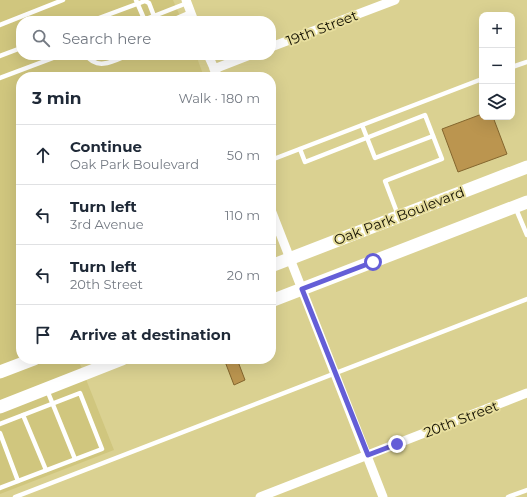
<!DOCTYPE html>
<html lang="en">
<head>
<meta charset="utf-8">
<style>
	:root { --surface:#fff; --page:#f2f2f3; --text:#1f2937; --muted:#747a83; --line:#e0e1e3 }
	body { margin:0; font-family:Montserrat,sans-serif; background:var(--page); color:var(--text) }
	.controls { position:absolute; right:12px; top:12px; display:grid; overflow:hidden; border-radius:8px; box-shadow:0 4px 16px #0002 }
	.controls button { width:36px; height:36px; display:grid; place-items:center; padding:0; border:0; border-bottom:1px solid var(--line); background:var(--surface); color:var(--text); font:20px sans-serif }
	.stop { position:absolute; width:12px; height:12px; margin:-9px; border:3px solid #645ed7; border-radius:50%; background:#fff }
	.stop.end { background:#645ed7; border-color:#fff; box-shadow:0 1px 4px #0008 }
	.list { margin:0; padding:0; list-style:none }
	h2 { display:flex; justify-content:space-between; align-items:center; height:52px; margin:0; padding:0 16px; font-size:17px }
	h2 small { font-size:13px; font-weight:400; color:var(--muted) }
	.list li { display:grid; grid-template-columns:26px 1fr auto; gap:12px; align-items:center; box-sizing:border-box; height:60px; padding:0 16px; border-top:1px solid var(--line) }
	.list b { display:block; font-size:15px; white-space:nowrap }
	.list p { margin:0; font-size:13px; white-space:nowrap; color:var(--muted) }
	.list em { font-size:13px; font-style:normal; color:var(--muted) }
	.icon { flex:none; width:22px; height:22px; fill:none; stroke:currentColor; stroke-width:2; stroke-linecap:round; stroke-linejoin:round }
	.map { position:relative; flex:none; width:527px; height:497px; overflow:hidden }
	.search { position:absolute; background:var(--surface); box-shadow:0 4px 16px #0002; left:16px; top:16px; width:260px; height:44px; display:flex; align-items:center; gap:10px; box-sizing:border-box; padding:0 14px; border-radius:16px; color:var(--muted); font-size:15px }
	.panel { position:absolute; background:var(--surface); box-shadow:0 4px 16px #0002; left:16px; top:72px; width:260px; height:292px; border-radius:16px }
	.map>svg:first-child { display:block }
</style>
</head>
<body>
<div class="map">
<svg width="527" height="497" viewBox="0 0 527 497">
	<rect width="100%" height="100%" fill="#dad191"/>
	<!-- built -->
	<path fill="#d0c67e" d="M0,0H173L182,21H21V55H196L204,77H21V359H78L114,450L0,494Z"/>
	<!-- building -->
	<g fill="#bb954f" stroke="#84662e">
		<path d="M482,114V117H493L507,154L458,172L442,129Z"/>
		<path d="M224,359H237L245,380L234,385Z"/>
	</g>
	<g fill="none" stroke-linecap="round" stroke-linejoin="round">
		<!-- lane -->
		<g stroke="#fff" stroke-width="4.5">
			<path d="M136,0L145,21"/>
			<path d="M91,21L145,1L149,3L154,16L187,3"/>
			<path d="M140,21L154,16"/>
			<path d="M170,21L191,12"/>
			<path d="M0,25L63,0"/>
			<path d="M86,55C97,71 114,61 128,55"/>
			<path d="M0,56L21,48"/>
			<path d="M512,67L527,62"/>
			<path d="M0,78L61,55"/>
			<path d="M362,125L375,158L433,136"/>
			<path d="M300,149L305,162L425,115L442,159L385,181L398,215"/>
			<path d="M271,160L482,79"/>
			<path d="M516,209L527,235"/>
			<path d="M271,235L280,232"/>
			<path d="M47,390L75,459"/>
			<path d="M23,415L46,470"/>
			<path d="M0,424L80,393L102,449L0,488"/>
			<path d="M0,433L18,481"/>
			<path d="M15,497L527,299"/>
			<path d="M508,497L527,490"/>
		</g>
		<!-- street -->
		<g stroke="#fff" stroke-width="9">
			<path d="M186,0L194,21"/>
			<path d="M271,47L395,0"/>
			<path d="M208,55L218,77"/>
			<path d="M214,69L250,55"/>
			<path d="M271,210L383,497"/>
			<path d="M260,497L527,393"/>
		</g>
		<!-- secondary -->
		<g stroke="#fff" stroke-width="13">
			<path d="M271,266L527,167"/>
			<path d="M271,301L527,202"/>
			<path d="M0,372L34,359"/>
			<path d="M0,407L122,359"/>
		</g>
	</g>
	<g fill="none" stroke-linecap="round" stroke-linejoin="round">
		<!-- route -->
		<path stroke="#645ed7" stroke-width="5" d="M373,262L302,289L368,455L397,444"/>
	</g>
	<g text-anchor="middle" stroke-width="4" stroke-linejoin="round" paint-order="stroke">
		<!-- street labels -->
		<g font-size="14" fill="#131000" stroke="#e7de9e">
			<text transform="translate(322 28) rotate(-21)" y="5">19th Street</text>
			<text transform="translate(399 216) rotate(-21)" y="5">Oak Park Boulevard</text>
			<text transform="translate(461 419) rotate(-21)" y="5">20th Street</text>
		</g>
	</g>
</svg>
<div class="controls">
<button>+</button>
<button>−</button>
<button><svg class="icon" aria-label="layers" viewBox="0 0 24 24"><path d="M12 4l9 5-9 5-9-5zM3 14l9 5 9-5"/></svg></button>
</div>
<div class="stop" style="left:373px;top:262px"></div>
<div class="stop end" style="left:397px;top:444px"></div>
<div class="search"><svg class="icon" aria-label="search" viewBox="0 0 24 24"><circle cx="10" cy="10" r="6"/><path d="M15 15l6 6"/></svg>Search here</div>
<section class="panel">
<h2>3 min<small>Walk · 180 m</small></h2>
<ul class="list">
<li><svg class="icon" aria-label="ahead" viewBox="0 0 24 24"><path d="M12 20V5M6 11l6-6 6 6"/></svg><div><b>Continue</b><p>Oak Park Boulevard</p></div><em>50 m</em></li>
<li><svg class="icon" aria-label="left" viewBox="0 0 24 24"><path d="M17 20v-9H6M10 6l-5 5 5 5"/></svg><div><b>Turn left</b><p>3rd Avenue</p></div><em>110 m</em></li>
<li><svg class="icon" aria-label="left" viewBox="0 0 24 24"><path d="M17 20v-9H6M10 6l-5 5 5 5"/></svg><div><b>Turn left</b><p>20th Street</p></div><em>20 m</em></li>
<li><svg class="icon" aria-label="arrive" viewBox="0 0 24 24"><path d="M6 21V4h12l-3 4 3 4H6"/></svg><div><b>Arrive at destination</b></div></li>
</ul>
</section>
</div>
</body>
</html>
